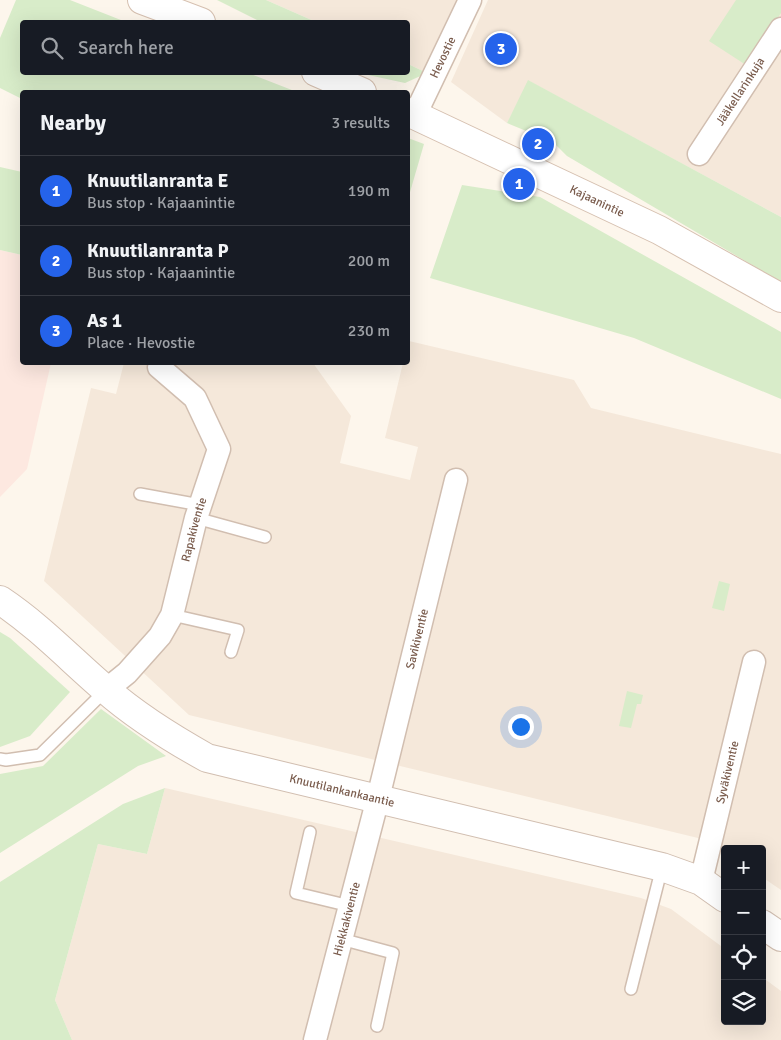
<!DOCTYPE html>
<html lang="en">
<head>
<meta charset="utf-8">
<style>
	:root { --surface:#171b24; --page:#242831; --text:#f1f3f6; --muted:#9ea1a6; --line:#363941; --accent:#2563eb }
	body { margin:0; font-family:Signika,sans-serif; background:var(--page); color:var(--text) }
	.controls { position:absolute; right:15px; bottom:15px; display:grid; overflow:hidden; border-radius:5px; box-shadow:0 5px 20px #0002 }
	.controls button { width:45px; height:45px; display:grid; place-items:center; padding:0; border:0; border-bottom:1px solid var(--line); background:var(--surface); color:var(--text); font:25px sans-serif }
	.you { position:absolute; left:520px; top:726px; width:18px; height:18px; margin:-12px; border:4px solid #fff; border-radius:50%; background:#1a73e8; box-shadow:0 0 0 8px #1a73e833 }
	.badge { display:grid; place-items:center; width:32px; height:32px; border-radius:50%; background:var(--accent); color:#fff; font-size:16px; font-weight:700 }
	.pin { position:absolute; translate:-50% -50%; border:2px solid #fff; box-shadow:0 1px 5px #0006 }
	.list { margin:0; padding:0; list-style:none }
	h2 { display:flex; justify-content:space-between; align-items:center; height:65px; margin:0; padding:0 20px; font-size:21px }
	h2 small { font-size:16px; font-weight:400; color:var(--muted) }
	.list li { display:grid; grid-template-columns:32px 1fr auto; gap:15px; align-items:center; box-sizing:border-box; height:70px; padding:0 20px; border-top:1px solid var(--line) }
	.list b { display:block; font-size:19px; white-space:nowrap }
	.list p { margin:0; font-size:16px; white-space:nowrap; color:var(--muted) }
	.list em { font-size:16px; font-style:normal; color:var(--muted) }
	.icon { flex:none; width:28px; height:28px; fill:none; stroke:currentColor; stroke-width:2; stroke-linecap:round; stroke-linejoin:round }
	.map { position:relative; flex:none; width:781px; height:1040px; overflow:hidden }
	.search { position:absolute; background:var(--surface); box-shadow:0 5px 20px #0002; left:20px; top:20px; width:390px; height:55px; display:flex; align-items:center; gap:12px; box-sizing:border-box; padding:0 18px; border-radius:5px; color:var(--muted); font-size:19px }
	.panel { position:absolute; background:var(--surface); box-shadow:0 5px 20px #0002; left:20px; top:90px; width:390px; height:275px; border-radius:5px }
	.map>svg:first-child { display:block }
</style>
</head>
<body>
<div class="map">
<svg width="781" height="1040" viewBox="0 0 781 1040">
	<rect width="100%" height="100%" fill="#fdf6ec"/>
	<!-- residential -->
	<g fill="#f5e8da">
		<path d="M266,0H458L427,73L408,64V22H316Z"/>
		<path d="M488,0H781V217L529,81L507,123L451,82Z"/>
		<path d="M409,341L574,380L591,408L781,454V890L762,877V849H725V852L698,838L189,715L44,581L91,388L116,394L124,363H313L351,416L340,463L410,480L418,447L385,438L403,363L408,362Z"/>
		<path d="M165,788L641,898L671,909L725,949V1021H762V977L781,991V1040H72L55,1000L98,844L147,854Z"/>
	</g>
	<!-- commercial -->
	<path fill="#fde8e0" d="M0,250L22,255V362L51,363L27,469L0,497Z"/>
	<!-- green -->
	<g fill="#d8ecc9">
		<path d="M16,0H70L126,22H22V72L248,73L297,92H22V99L0,88V38Z"/>
		<path d="M217,0H266L316,22H261Z"/>
		<path d="M736,0H781V13L746,65L709,41Z"/>
		<path d="M408,64L427,73L405,83L359,73L408,72Z"/>
		<path d="M528,80L781,217V282L567,156L553,142L507,123Z"/>
		<path d="M408,138L424,144L408,199Z"/>
		<path d="M0,167L22,172V255L0,250Z"/>
		<path d="M462,185L540,197L781,332V399L634,338L430,278Z"/>
		<path d="M719,581L730,584L724,611L712,608Z"/>
		<path d="M0,632L10,638L70,692L30,736L0,747Z"/>
		<path d="M627,691L643,695L641,704H637L631,728L619,726Z"/>
		<path d="M101,709L166,756L138,766L0,853V774L43,766Z"/>
		<path d="M165,788L147,854L98,844L55,1000L72,1040H0V882L123,804Z"/>
	</g>
	<g fill="none" stroke-linecap="round" stroke-linejoin="round">
		<defs>
			<g id="service">
				<path d="M140,494L200,505"/>
				<path d="M196,518L265,537"/>
				<path d="M172,615L238,630L231,652"/>
				<path d="M0,759L6,760L40,755L106,690"/>
				<path d="M310,832L296,893L350,906"/>
				<path d="M341,939L393,953L377,1026"/>
				<path d="M631,989L662,867"/>
			</g>
			<g id="minor">
				<path id="s1" d="M415,115L470,0"/>
				<path id="s2" d="M699,154L781,29"/>
				<path id="s3" d="M106,690L127,673L160,636L172,615L196,518L219,449L195,398L159,367"/>
				<path id="s4" d="M701,881L754,662"/>
				<path id="s5" d="M315,1040L378,798L456,480"/>
			</g>
			<g id="tertiary">
				<path id="s6" d="M0,600C39,626 70,659 105,689C137,717 171,738 207,758L662,867L701,881L725,898"/>
				<path d="M762,924L781,937"/>
			</g>
			<g id="secondary">
				<path d="M142,0L201,22"/>
				<path d="M316,72L362,92"/>
				<path id="s7" d="M408,112L659,230L781,298"/>
			</g>
		</defs>
		<!-- service casing -->
		<use href="#service" stroke="#d1beb0" stroke-width="14"/>
		<!-- minor casing -->
		<use href="#minor" stroke="#d1beb0" stroke-width="25"/>
		<!-- tertiary casing -->
		<use href="#tertiary" stroke="#d1beb0" stroke-width="30"/>
		<!-- secondary casing -->
		<use href="#secondary" stroke="#d6c0b0" stroke-width="30"/>
		<!-- service -->
		<use href="#service" stroke="#fff" stroke-width="11"/>
		<!-- minor -->
		<use href="#minor" stroke="#fff" stroke-width="22"/>
		<!-- tertiary -->
		<use href="#tertiary" stroke="#fff" stroke-width="28"/>
		<!-- secondary -->
		<use href="#secondary" stroke="#fff" stroke-width="28"/>
	</g>
	<g text-anchor="middle" stroke-width="4" stroke-linejoin="round" paint-order="stroke">
		<!-- street labels -->
		<g font-size="12" fill="#7a5c4d" stroke="#fffaf3">
			<text dy="4" stroke="none"><textPath href="#s1" startOffset="64">Hevostie</textPath></text>
			<text dy="4" stroke="none"><textPath href="#s2" startOffset="75">Jääkellarinkuja</textPath></text>
			<text dy="4" stroke="none"><textPath href="#s7" startOffset="209">Kajaanintie</textPath></text>
			<text dy="4" stroke="none"><textPath href="#s3" startOffset="189">Rapakiventie</textPath></text>
			<text dy="4" stroke="none"><textPath href="#s5" startOffset="414">Savikiventie</textPath></text>
			<text dy="4" stroke="none"><textPath href="#s4" startOffset="112">Syväkiventie</textPath></text>
			<text dy="4" stroke="none"><textPath href="#s6" startOffset="400">Knuutilankankaantie</textPath></text>
			<text dy="4" stroke="none"><textPath href="#s5" startOffset="125">Hiekkakiventie</textPath></text>
		</g>
	</g>
</svg>
<div class="controls">
<button>+</button>
<button>−</button>
<button><svg class="icon" aria-label="locate" viewBox="0 0 24 24"><circle cx="12" cy="12" r="6"/><path d="M12 2v4M12 18v4M2 12h4M18 12h4"/></svg></button>
<button><svg class="icon" aria-label="layers" viewBox="0 0 24 24"><path d="M12 4l9 5-9 5-9-5zM3 14l9 5 9-5"/></svg></button>
</div>
<div class="you"></div>
<div class="pin badge" style="left:519px;top:184px">1</div>
<div class="pin badge" style="left:538px;top:144px">2</div>
<div class="pin badge" style="left:501px;top:49px">3</div>
<div class="search"><svg class="icon" aria-label="search" viewBox="0 0 24 24"><circle cx="10" cy="10" r="6"/><path d="M15 15l6 6"/></svg>Search here</div>
<section class="panel">
<h2>Nearby<small>3 results</small></h2>
<ul class="list">
<li><span class="badge">1</span><div><b>Knuutilanranta E</b><p>Bus stop · Kajaanintie</p></div><em>190 m</em></li>
<li><span class="badge">2</span><div><b>Knuutilanranta P</b><p>Bus stop · Kajaanintie</p></div><em>200 m</em></li>
<li><span class="badge">3</span><div><b>As 1</b><p>Place · Hevostie</p></div><em>230 m</em></li>
</ul>
</section>
</div>
</body>
</html>
